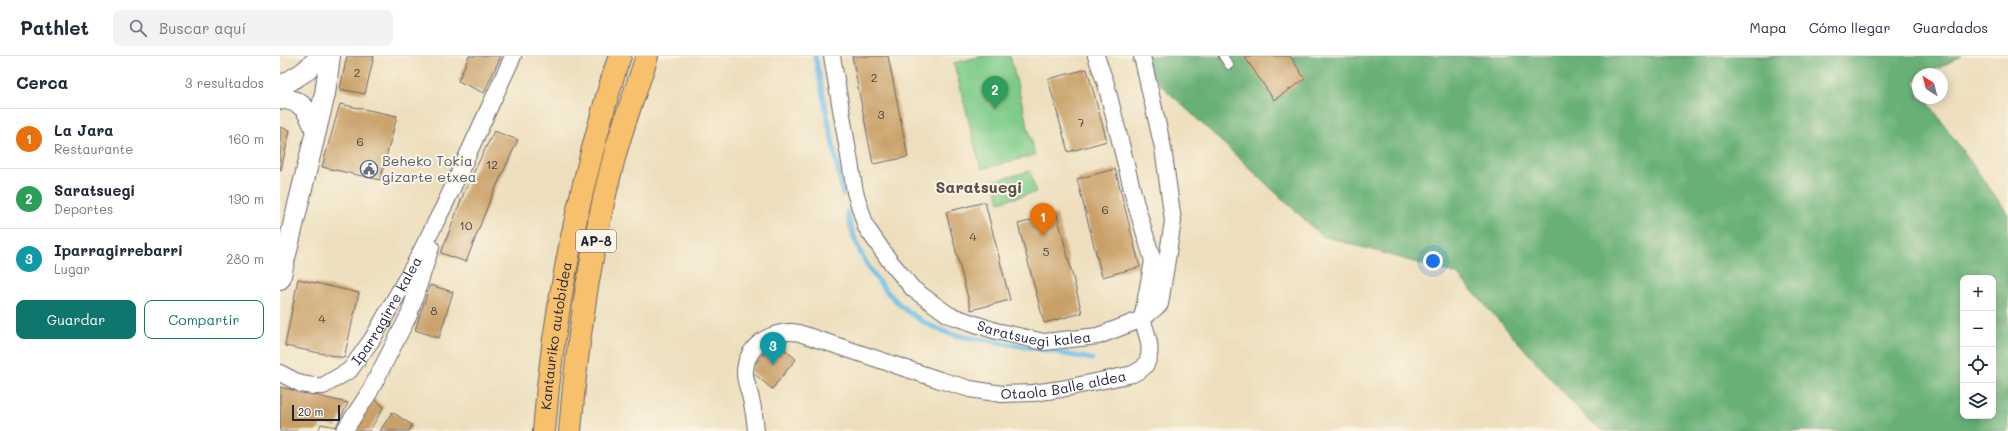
<!DOCTYPE html>
<html lang="es">
<head>
<meta charset="utf-8">
<style>
	:root { --surface:#fff; --page:#f2f2f3; --text:#1f2937; --muted:#747a83; --line:#e0e1e3; --accent:#0f766e }
	body { margin:0; font-family:Mali,sans-serif; background:var(--page); color:var(--text) }
	.controls { position:absolute; right:12px; bottom:12px; display:grid; overflow:hidden; border-radius:8px; box-shadow:0 2px 10px #0003 }
	.controls button { width:36px; height:36px; display:grid; place-items:center; padding:0; border:0; border-bottom:1px solid var(--line); background:var(--surface); color:var(--text); font:20px sans-serif }
	.compass { position:absolute; left:1632px; top:12px; width:36px; height:36px; border-radius:50%; background:var(--surface); box-shadow:0 2px 10px #0003; rotate:324deg }
	.scale { position:absolute; left:12px; bottom:10px; width:48px; box-sizing:border-box; padding-left:4px; border:2px solid #22223b; border-top:0; font-size:11px; line-height:14px; white-space:nowrap; color:#22223b; -webkit-text-stroke:3px #fcf5e5; paint-order:stroke }
	.you { position:absolute; left:1153px; top:205px; width:14px; height:14px; margin:-10px; border:3px solid #fff; border-radius:50%; background:#1a73e8; box-shadow:0 0 0 6px #1a73e833 }
	.badge { display:grid; place-items:center; width:26px; height:26px; border-radius:50%; background:var(--accent); color:#fff; font-size:13px; font-weight:700 }
	.pin { position:absolute; translate:-50% -33px; filter:drop-shadow(0 1px 2px #0008) }
	.pin::after { content:''; position:absolute; top:21px; width:14px; height:12px; background:inherit; clip-path:polygon(0 0,100% 0,50% 100%) }
	.list { margin:0; padding:0; list-style:none }
	h2 { display:flex; justify-content:space-between; align-items:center; height:52px; margin:0; padding:0 16px; font-size:17px }
	h2 small { font-size:13px; font-weight:400; color:var(--muted) }
	.list li { display:grid; grid-template-columns:26px 1fr auto; gap:12px; align-items:center; box-sizing:border-box; height:60px; padding:0 16px; border-top:1px solid var(--line) }
	.list b { display:block; font-size:15px; white-space:nowrap }
	.list p { margin:0; font-size:13px; white-space:nowrap; color:var(--muted) }
	.list em { font-size:13px; font-style:normal; color:var(--muted) }
	.actions { display:flex; gap:8px; padding:12px 16px }
	.actions a { flex:1; padding:9px 0; border:1px solid var(--accent); border-radius:8px; text-align:center; font-size:14px; color:var(--accent) }
	.actions .main { background:var(--accent); color:#fff }
	.icon { flex:none; width:22px; height:22px; fill:none; stroke:currentColor; stroke-width:2; stroke-linecap:round; stroke-linejoin:round }
	.map { position:relative; flex:none; width:1728px; height:375px; overflow:hidden }
	header { display:flex; align-items:center; gap:24px; box-sizing:border-box; height:56px; padding:0 20px; background:var(--surface); border-bottom:1px solid var(--line) }
	header strong { font-size:19px }
	nav { display:flex; gap:22px; margin-inline-start:auto; font-size:14px }
	.search { width:280px; height:36px; background:var(--page); display:flex; align-items:center; gap:10px; box-sizing:border-box; padding:0 14px; border-radius:8px; color:var(--muted); font-size:15px }
	main { display:flex }
	aside { flex:1; background:var(--surface) }
	.map>svg:first-child { display:block }
</style>
</head>
<body>
<header>
<strong>Pathlet</strong>
<div class="search"><svg class="icon" aria-label="search" viewBox="0 0 24 24"><circle cx="10" cy="10" r="6"/><path d="M15 15l6 6"/></svg>Buscar aquí</div>
<nav><a>Mapa</a><a>Cómo llegar</a><a>Guardados</a></nav>
</header>
<main>
<aside>
<h2>Cerca<small>3 resultados</small></h2>
<ul class="list">
<li><span class="badge" style="background:#e8710a">1</span><div><b>La Jara</b><p>Restaurante</p></div><em>160 m</em></li>
<li><span class="badge" style="background:#2e9e5b">2</span><div><b>Saratsuegi</b><p>Deportes</p></div><em>190 m</em></li>
<li><span class="badge" style="background:#0f9aa8">3</span><div><b>Iparragirrebarri</b><p>Lugar</p></div><em>280 m</em></li>
</ul>
<div class="actions"><a class="main">Guardar</a><a>Compartir</a></div>
</aside>
<div class="map">
<svg width="1728" height="375" viewBox="0 0 1728 375">
	<rect width="100%" height="100%" fill="#fcf5e5"/>
	<filter id="ink" filterUnits="userSpaceOnUse"><feTurbulence type="fractalNoise" baseFrequency=".025" numOctaves="2"/><feDisplacementMap in="SourceGraphic" scale="8" xChannelSelector="R" yChannelSelector="G"/><feConvolveMatrix kernelMatrix="1 2 1 2 8 2 1 2 1" color-interpolation-filters="sRGB"/></filter>
	<filter id="wash" filterUnits="userSpaceOnUse"><feTurbulence type="fractalNoise" baseFrequency=".012" numOctaves="4" result="noise"/><feDisplacementMap in="SourceGraphic" scale="16" xChannelSelector="R" yChannelSelector="G"/><feGaussianBlur stdDeviation="0.9" result="paint"/><feColorMatrix in="noise" values="0 0 0 0 0 0 0 0 0 0 0 0 0 0 0 0 0 1.4 0 .05"/><feComposite in="paint" operator="in"/></filter>
	<g filter="url(#wash)">
		<rect width="100%" height="100%" fill="#eddfbd"/>
		<!-- green -->
		<g fill="#7fcc8a" stroke="#507762">
			<path d="M703,0H730L755,99L701,113L674,7Z"/>
			<path d="M750,115L756,136L719,146L714,125Z"/>
		</g>
		<!-- forest -->
		<path fill="#67b076" stroke="#446958" fill-rule="evenodd" d="M850,0H1681L1648,18H1638V23L1634,26L1638,32V42H1645L1728,158V375H1324L1310,366L1177,218L1042,180ZM1683,222H1713V360H1683Z"/>
		<g fill="none" stroke-linecap="round" stroke-linejoin="round">
			<!-- stream -->
			<g stroke="#70bdea" stroke-width="5">
				<path d="M535,0L563,138"/>
				<path d="M567,156C578,210 617,261 671,278C685,282 701,283 716,286C748,291 780,297 812,303"/>
			</g>
		</g>
		<g id="blocks">
			<!-- building -->
			<g fill="#c9a068">
				<path d="M67,0H94L85,38L60,33Z"/>
				<path d="M189,0H221L204,37L178,25Z"/>
				<path d="M572,0H608L628,101L593,108Z"/>
				<path d="M964,0H1010L1025,23L994,44Z"/>
				<path d="M807,13L827,85L788,96L768,23Z"/>
				<path d="M60,48L117,60L100,124L42,111Z"/>
				<path d="M0,71L10,74L1,114H0Z"/>
				<path d="M214,75L238,84L210,144L186,206L161,197L185,134Z"/>
				<path d="M835,113L860,211L822,221L797,123Z"/>
				<path d="M705,146L730,244L691,254L666,156Z"/>
				<path d="M777,158L802,257L764,267L738,168Z"/>
				<path d="M18,223L79,237L64,302L5,290Z"/>
				<path d="M150,229L173,236L159,282L135,274Z"/>
				<path d="M494,285L516,303L492,333L470,314Z"/>
				<path d="M0,331L68,347L56,371L41,368L38,375H0Z"/>
				<path d="M94,343L104,351L89,375H74Z"/>
				<path d="M112,356L132,369L129,375H100Z"/>
			</g>
		</g>
	</g>
	<g filter="url(#ink)">
		<use href="#blocks" fill-opacity="0" stroke="#696468" stroke-width="1"/>
		<g fill="none" stroke-linecap="round" stroke-linejoin="round">
			<defs>
				<path id="service" d="M943,0L949,9"/>
				<g id="minor">
					<path id="s1" d="M552,0L575,136L586,171L609,204L633,233L669,259L716,275L764,286L818,280L862,263L880,248L893,165L883,92L862,0"/>
					<path d="M816,0L826,28L855,145L873,205L862,263"/>
					<path id="s2" d="M0,317L21,328L33,330H43L70,314L93,282L134,209L165,148L233,0"/>
					<path d="M64,375L89,337L129,259L151,191"/>
					<path id="s3" d="M476,375C475,362 473,351 470,339C468,331 465,325 465,317C465,289 494,272 519,277L660,324L690,333L722,338L753,337L781,333L853,318C856,316 861,314 864,311C875,297 867,278 862,263"/>
				</g>
				<g id="tertiary">
					<path d="M0,31L24,16L41,0"/>
					<path d="M0,43C23,43 29,56 36,75"/>
					<path d="M0,223L45,38L50,0"/>
				</g>
				<g id="motorway">
					<path id="s4" d="M264,375C271,281 288,188 312,96C321,64 328,32 340,0"/>
					<path d="M290,375C297,284 312,185 335,98C344,65 357,32 367,0"/>
				</g>
			</defs>
			<!-- service casing -->
			<use href="#service" stroke="#696468" stroke-width="10"/>
			<!-- minor casing -->
			<use href="#minor" stroke="#696468" stroke-width="18"/>
			<!-- tertiary casing -->
			<use href="#tertiary" stroke="#696468" stroke-width="22"/>
			<!-- motorway casing -->
			<use href="#motorway" stroke="#696468" stroke-width="24"/>
			<!-- service -->
			<use href="#service" stroke="#fff" stroke-width="8"/>
			<!-- minor -->
			<use href="#minor" stroke="#fff" stroke-width="16"/>
			<!-- tertiary -->
			<use href="#tertiary" stroke="#fff" stroke-width="20"/>
			<!-- motorway -->
			<use href="#motorway" stroke="#f7c06c" stroke-width="22"/>
		</g>
	</g>
	<!-- icons -->
	<defs>
		<symbol id="civic-ring" viewBox="-11 -11 22 22"><circle r="9.5" fill="#fcf5e5" stroke="#5c6f8a" stroke-width="1.5"/><path d="M-.6-6.5H3V-4.5H.6V-3L4-1V1h2V6H-6V1h2V-1L-.6-3ZM-1.2 2.5V6h2.4V2.5Z" fill="#5c6f8a"/></symbol>
	</defs>
	<g fill-rule="evenodd">
		<use href="#civic-ring" x="79" y="103" width="20" height="20"/>
	</g>
	<g text-anchor="middle" stroke-width="4" stroke-linejoin="round" paint-order="stroke">
		<!-- number labels -->
		<g font-size="12" fill="#4c4246">
			<text x="77" y="21">2</text>
			<text x="594" y="26">2</text>
			<text x="601" y="63">3</text>
			<text x="801" y="71">7</text>
			<text x="80" y="90">6</text>
			<text x="212" y="113">12</text>
			<text x="825" y="158">6</text>
			<text x="186" y="174">10</text>
			<text x="693" y="185">4</text>
			<text x="766" y="200">5</text>
			<text x="154" y="259">8</text>
			<text x="42" y="267">4</text>
		</g>
		<!-- shield labels -->
		<rect fill="#fcf5e5" stroke="#63616e" stroke-width="1" x="296" y="174" width="40" height="22" rx="3"/>
		<g font-size="13" font-weight="bold" fill="#22223b">
			<text x="316" y="190">AP-8</text>
		</g>
		<!-- service labels -->
		<g font-size="14" fill="#4e5e75" stroke="#fcf5e5" text-anchor="start">
			<text x="102" y="110">Beheko Tokia<tspan x="102" dy="16">gizarte etxea</tspan></text>
		</g>
		<!-- street labels -->
		<g font-size="14" fill="#22223b" stroke="#fcf5e5">
			<text dy="5" stroke="none"><textPath href="#s2" startOffset="147">Iparragirre kalea</textPath></text>
			<text dy="5" stroke="none"><textPath href="#s1" startOffset="385">Saratsuegi kalea</textPath></text>
			<text dy="5" stroke="none"><textPath href="#s4" startOffset="96">Kantauriko autobidea</textPath></text>
			<text dy="5" stroke="none"><textPath href="#s3" startOffset="410">Otaola Balle aldea</textPath></text>
		</g>
		<!-- quarter labels -->
		<g font-size="16" font-weight="bold" fill="#5c4e4b" stroke="#fcf5e5">
			<text x="699" y="137">Saratsuegi</text>
		</g>
	</g>
</svg>
<div class="controls">
<button>+</button>
<button>−</button>
<button><svg class="icon" aria-label="locate" viewBox="0 0 24 24"><circle cx="12" cy="12" r="6"/><path d="M12 2v4M12 18v4M2 12h4M18 12h4"/></svg></button>
<button><svg class="icon" aria-label="layers" viewBox="0 0 24 24"><path d="M12 4l9 5-9 5-9-5zM3 14l9 5 9-5"/></svg></button>
</div>
<svg class="compass" viewBox="-18 -18 36 36"><path d="M0-13l5 13h-10z" fill="#e53935"/><path d="M0 13l5-13h-10z" fill="#747a83"/></svg>
<div class="scale">20 m</div>
<div class="you"></div>
<div class="pin badge" style="left:763px;top:180px;background:#e8710a">1</div>
<div class="pin badge" style="left:715px;top:53px;background:#2e9e5b">2</div>
<div class="pin badge" style="left:493px;top:309px;background:#0f9aa8">3</div>
</div>
</main>
</body>
</html>
